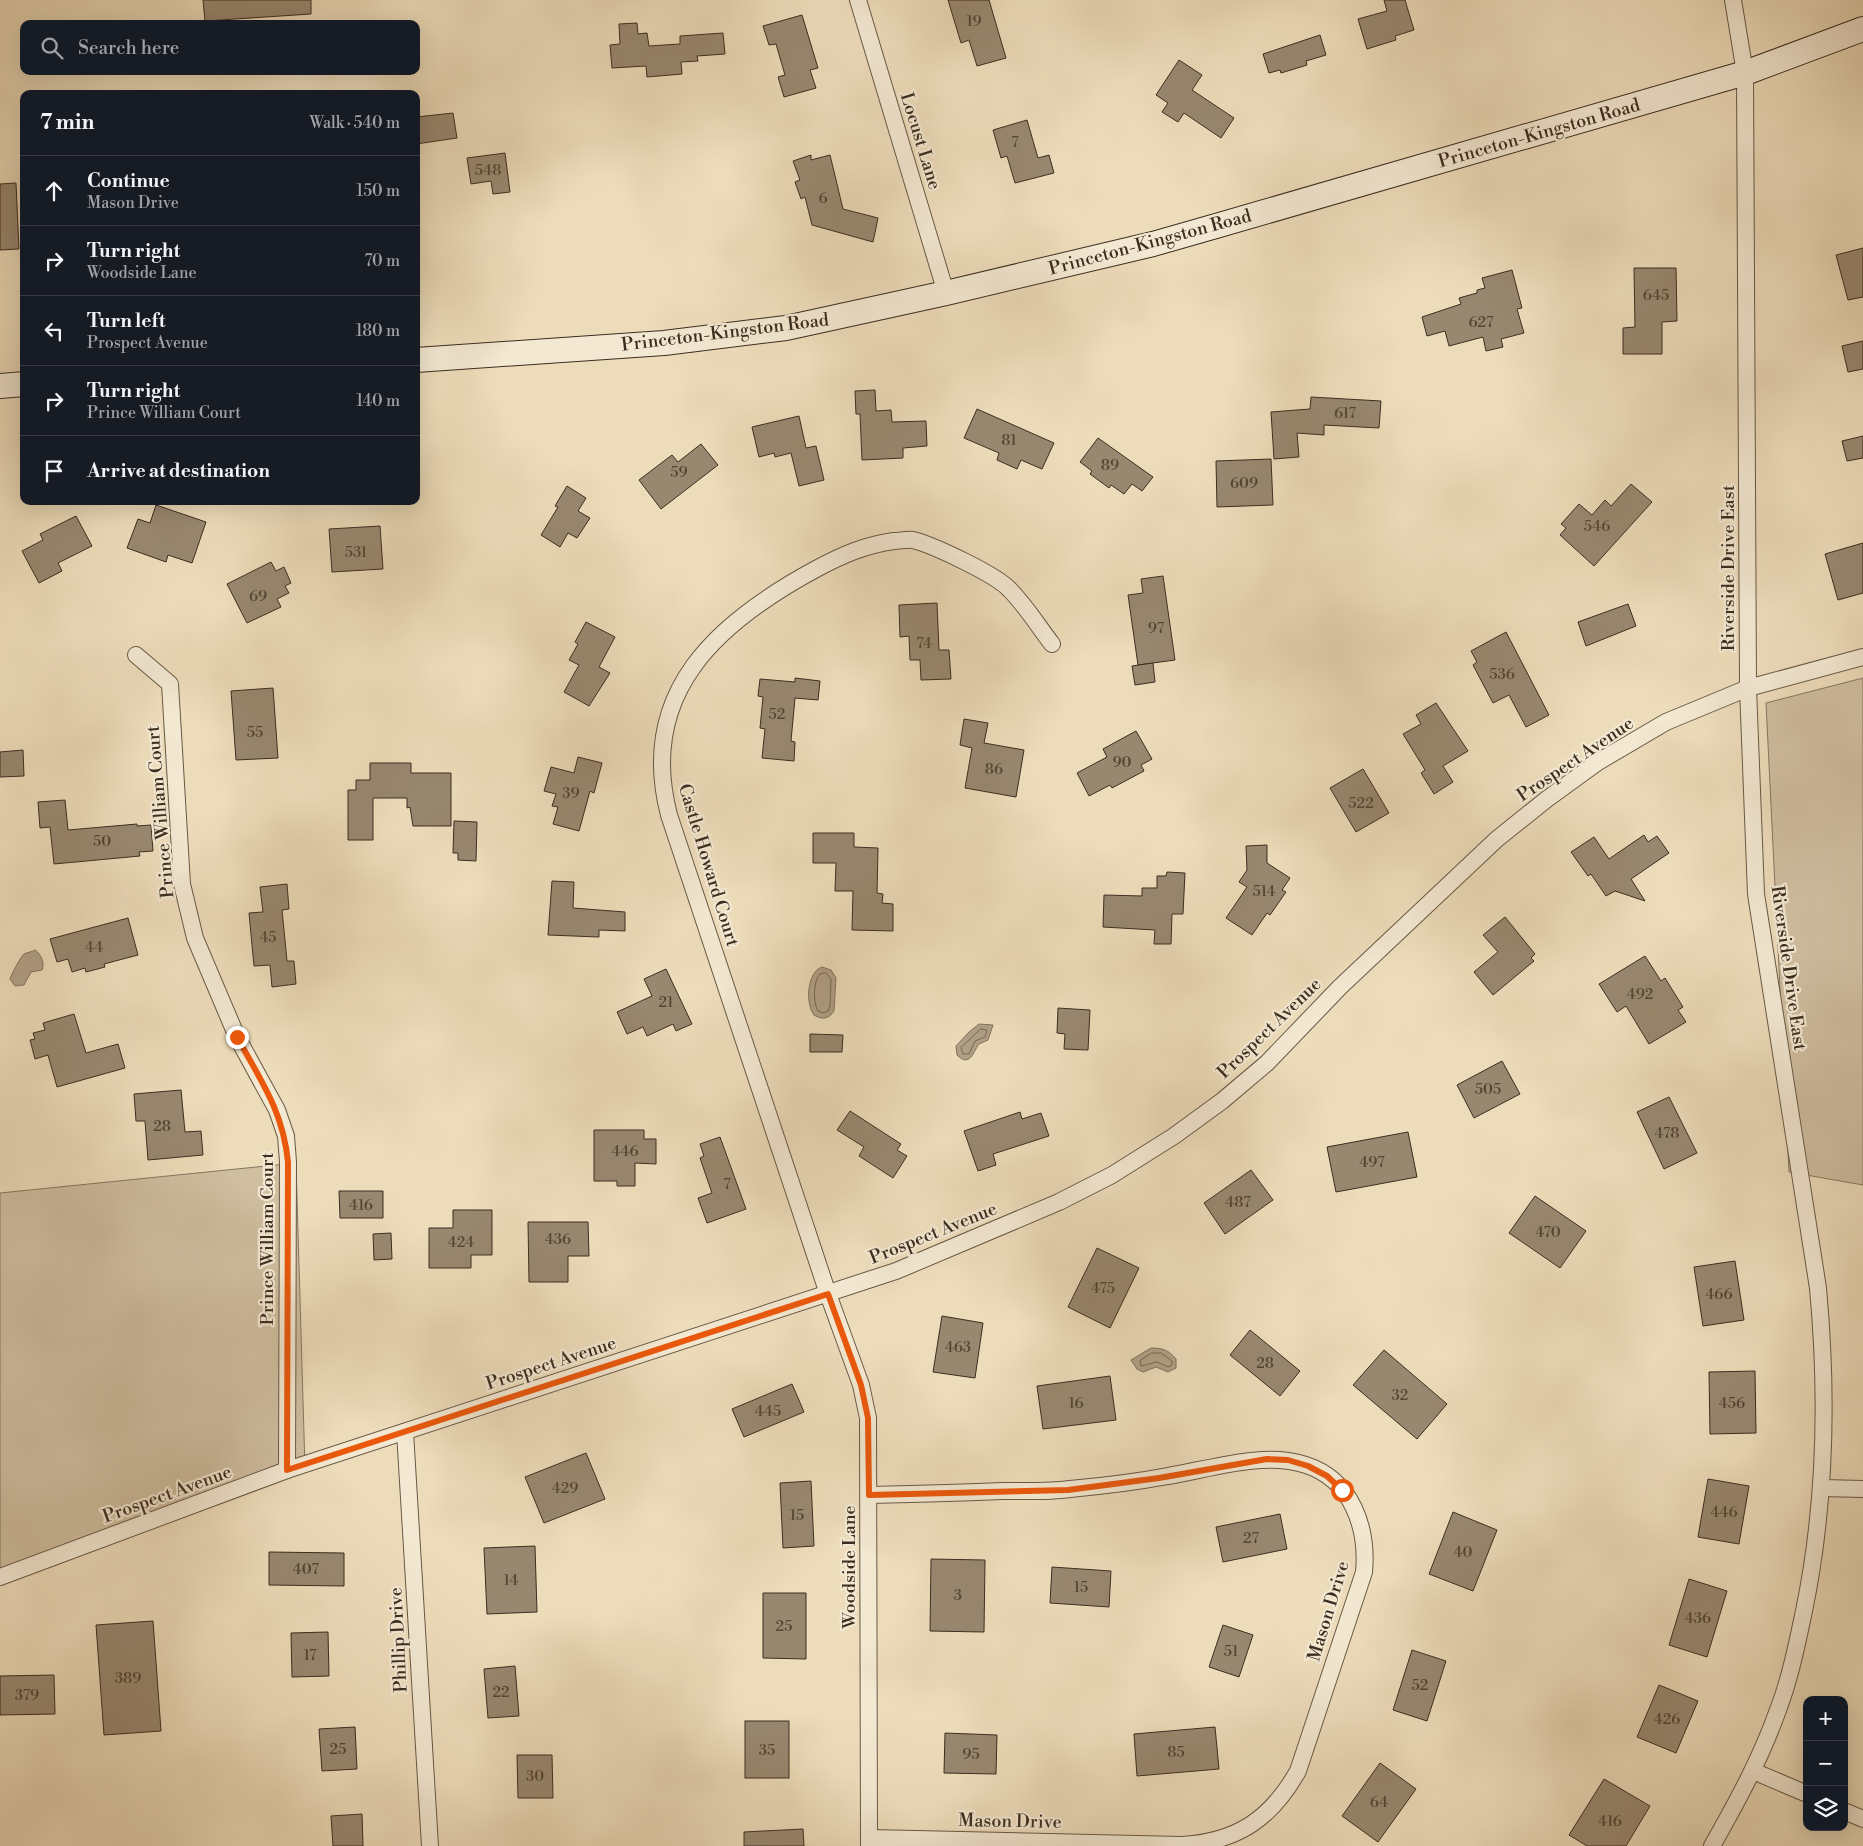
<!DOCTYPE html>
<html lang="en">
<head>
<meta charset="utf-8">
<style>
	:root { --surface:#171b24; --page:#242831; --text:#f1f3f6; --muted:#9ea1a6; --line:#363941 }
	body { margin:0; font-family:"Libre Bodoni",serif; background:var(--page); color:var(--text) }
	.controls { position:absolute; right:15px; bottom:15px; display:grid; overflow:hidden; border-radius:10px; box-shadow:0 5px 20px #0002 }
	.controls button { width:45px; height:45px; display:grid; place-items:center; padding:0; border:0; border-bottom:1px solid var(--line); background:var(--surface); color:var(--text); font:25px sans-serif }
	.stop { position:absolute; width:15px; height:15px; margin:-11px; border:4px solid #ea580c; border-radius:50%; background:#fff }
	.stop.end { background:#ea580c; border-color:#fff; box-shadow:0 1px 5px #0008 }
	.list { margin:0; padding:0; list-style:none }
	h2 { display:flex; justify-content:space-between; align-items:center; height:65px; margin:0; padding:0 20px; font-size:21px }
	h2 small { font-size:16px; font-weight:400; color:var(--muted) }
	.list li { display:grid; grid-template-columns:32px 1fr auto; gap:15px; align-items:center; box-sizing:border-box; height:70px; padding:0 20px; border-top:1px solid var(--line) }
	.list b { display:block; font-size:19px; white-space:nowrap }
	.list p { margin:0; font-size:16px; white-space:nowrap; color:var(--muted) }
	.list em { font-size:16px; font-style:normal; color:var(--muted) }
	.icon { flex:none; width:28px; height:28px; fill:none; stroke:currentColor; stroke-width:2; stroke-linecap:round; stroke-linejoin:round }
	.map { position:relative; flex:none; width:1863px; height:1846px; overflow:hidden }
	.search { position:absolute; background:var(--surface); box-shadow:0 5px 20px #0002; left:20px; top:20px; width:400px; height:55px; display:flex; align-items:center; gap:12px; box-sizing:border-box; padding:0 18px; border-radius:10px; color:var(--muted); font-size:19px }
	.panel { position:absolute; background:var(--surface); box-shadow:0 5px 20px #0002; left:20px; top:90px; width:400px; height:415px; border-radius:10px }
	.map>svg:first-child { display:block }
</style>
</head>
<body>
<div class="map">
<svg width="1863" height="1846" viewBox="0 0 1863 1846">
	<rect width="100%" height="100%" fill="#eddcba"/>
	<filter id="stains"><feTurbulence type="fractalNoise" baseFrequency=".004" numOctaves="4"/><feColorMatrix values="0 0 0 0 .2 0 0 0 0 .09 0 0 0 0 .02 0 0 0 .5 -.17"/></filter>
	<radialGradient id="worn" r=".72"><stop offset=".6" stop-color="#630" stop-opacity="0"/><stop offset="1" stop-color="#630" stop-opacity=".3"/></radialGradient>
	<!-- green -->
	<g fill="#cfbea0" stroke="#867660">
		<path d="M1863,678V1185L1789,1172L1766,703Z"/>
		<path d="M296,1163L305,1468L0,1585V1193Z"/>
	</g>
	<!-- water -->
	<g fill="#b1a086" stroke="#82725d">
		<path d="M35,950C41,954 45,963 42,970L31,972L24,985L15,986L10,979C11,975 21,956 24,954C28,952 32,952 35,950Z"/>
		<path d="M822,967L831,970L836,978L834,1011C829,1019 822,1020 814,1015C805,1003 807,972 822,967Z"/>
		<path d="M979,1024L993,1025L988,1040L979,1044C973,1052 970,1068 957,1055L956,1046L969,1032Z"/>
		<path d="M1151,1348C1162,1348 1169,1350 1176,1359V1368L1168,1372L1156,1367L1143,1372L1137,1369L1131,1360Z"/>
	</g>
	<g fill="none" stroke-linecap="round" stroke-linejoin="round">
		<!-- shore -->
		<g stroke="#766653" stroke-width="1">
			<path d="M826,973L831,979L830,1006L828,1011L823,1013L818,1011C813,1003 813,980 820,974Z"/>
			<path d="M981,1029L987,1030L985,1037L975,1041L969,1054H963L961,1048Z"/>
			<path d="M1152,1353H1161L1172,1361V1365L1168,1367L1157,1362L1141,1366L1140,1361Z"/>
		</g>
	</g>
	<!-- building -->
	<g fill="#988870" stroke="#3c2d20">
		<path d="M203,0H311V14L205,21Z"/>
		<path d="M948,0H989L1006,58L977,66L969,40L961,43Z"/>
		<path d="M1384,0H1405L1414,30L1395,36L1396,40L1367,49L1358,19L1387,11Z"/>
		<path d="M802,15L818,68L810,70L816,88L784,97L778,77L785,75L776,44L769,45L763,26Z"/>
		<path d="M637,23L638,34L647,33L649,46L680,44V36L723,33L725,54L697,56L698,61L681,62L682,74L647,77L646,66L612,68L610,45L620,44L619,24Z"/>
		<path d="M1320,35L1326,55L1306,61L1307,65L1281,73L1280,70L1269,73L1263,54Z"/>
		<path d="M1179,60L1202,75L1192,90L1234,118L1221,138L1184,113L1178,122L1162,112L1168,103L1156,95Z"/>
		<path d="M453,113L457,138L416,144V117Z"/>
		<path d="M1027,120L1038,158L1049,155L1054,173L1015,183L1007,156L1001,158L993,130Z"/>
		<path d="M505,153L510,192L493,194L491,181L471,184L467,158Z"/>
		<path d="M811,155V160L830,155L843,209L878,218L873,242L812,225L805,197L801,199L795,182L800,180L793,161Z"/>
		<path d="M16,183L19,249L0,250V184Z"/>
		<path d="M1863,248V297L1848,300L1836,255Z"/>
		<path d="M1634,268H1676L1677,321L1662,322V354H1623V328L1635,327Z"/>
		<path d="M1512,270L1522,308L1517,309L1524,333L1501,339L1503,347L1486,351L1483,337L1449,346L1445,331L1427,336L1422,317L1461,304L1459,298L1477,293V290L1485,288L1482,278Z"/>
		<path d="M1863,341V369L1848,372L1842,346Z"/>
		<path d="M875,390L876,411L891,410L892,422L926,421L927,446L903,448V458L862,460L860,414H856L855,391Z"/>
		<path d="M1311,397L1381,401L1379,428L1324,425V435L1297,433L1299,457L1274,459L1271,412L1310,409Z"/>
		<path d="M977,409L1054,443L1042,469L1021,460L1017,469L997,460L999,453L964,438Z"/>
		<path d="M799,416L806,448L816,446L824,480L799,486L791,453L775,457L774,453L759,457L752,427Z"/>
		<path d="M1863,436V458L1847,461L1842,441Z"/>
		<path d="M1098,438L1153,477L1142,491L1132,484L1124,494L1111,485L1109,488L1090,474L1092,471L1080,462Z"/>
		<path d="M701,444L718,465L661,509L639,480L672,455L678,462Z"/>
		<path d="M1271,459L1273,505L1217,507L1216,461Z"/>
		<path d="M1631,484L1652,502L1594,566L1560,535L1566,528L1561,524L1579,504L1592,515L1605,500L1611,506Z"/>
		<path d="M567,486L586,498L578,511L590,518L577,538L568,533L560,547L541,535L558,507L555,506Z"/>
		<path d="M156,505L206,522L192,563L168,555L166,562L127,548L138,519L150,523Z"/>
		<path d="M76,516L92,546L58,563L62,571L39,583L22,551L43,540L40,534Z"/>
		<path d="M380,526L383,569L332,572L329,529Z"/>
		<path d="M1863,543V593L1838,600L1825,554Z"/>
		<path d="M271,562L276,571L284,567L291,583L285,586L289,593L277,599L281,607L247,623L227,584Z"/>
		<path d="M1163,576L1175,660L1138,665L1128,595L1143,593L1141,579Z"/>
		<path d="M937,603L939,650H949L951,679L921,680L920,660H910L909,636L900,637L899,605Z"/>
		<path d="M1628,604L1636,626L1586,646L1578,622Z"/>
		<path d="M586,622L615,637L599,667L610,673L589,706L564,692L579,665L569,660L578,644L575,642Z"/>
		<path d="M1506,632L1549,715L1526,727L1509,695L1493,703L1473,665L1477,662L1471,651Z"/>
		<path d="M1153,663L1155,682L1135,685L1132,666Z"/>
		<path d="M795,678L820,681L818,700L795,698L791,741L795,742L794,761L762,758L765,729L760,728L763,697L758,696L760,679L795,682Z"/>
		<path d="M273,688L278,758L236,760L231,691Z"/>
		<path d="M1436,703L1468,751L1443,766L1453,782L1434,794L1421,773L1425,770L1403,734L1421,724L1416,715Z"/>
		<path d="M964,719L988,723L984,743L1024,750L1016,797L965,788L972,748L960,745Z"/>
		<path d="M1136,731L1152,759L1141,765L1144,771L1112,788L1110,785L1089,796L1077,773L1107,757L1103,749Z"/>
		<path d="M23,750L24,776L0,777V752Z"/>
		<path d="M578,757L602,763L594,793L590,791L579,831L553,824L558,807L552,806L556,794L544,791L551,767L574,773Z"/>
		<path d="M370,763H411V773H451V826H413L410,807L407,808V798H373V840H348V790H356V780H370Z"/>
		<path d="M1363,769L1389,813L1356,832L1330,788Z"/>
		<path d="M65,800L68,830L137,824V826L151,825L153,851L139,852L140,856L54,864L50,827L40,828L38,802Z"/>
		<path d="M454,821L477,822L476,861L458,860V853H453Z"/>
		<path d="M813,833H854V847L878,848L877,893L883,894L882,903L893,904V931L852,930L853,891H835L836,863H813Z"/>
		<path d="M1644,835L1648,842L1657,836L1669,853L1631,879L1645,901L1615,891L1606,896L1591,874L1588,876L1571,852L1594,837L1609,859Z"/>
		<path d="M1267,845V863L1290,878L1282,890L1286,892L1270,915L1267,913L1252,935L1226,918L1247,887L1239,882L1247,870L1246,846Z"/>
		<path d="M1167,872L1185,873L1183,914H1172L1171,944H1154L1155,930L1103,927L1104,895L1142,896V888H1157V876H1166Z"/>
		<path d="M552,881L574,882L573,908L625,912V931L599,930V937L548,935Z"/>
		<path d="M287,884L289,909L282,910L287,961H294L296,984L272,987L270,965L254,966L249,913L263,912L260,887Z"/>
		<path d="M1505,917L1535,954L1531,958L1534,961L1493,995L1474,972L1498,952L1483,935Z"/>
		<path d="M128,918L138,955L104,964L105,967L86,972L85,968L72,972L68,959L57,962L50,939Z"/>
		<path d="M1645,956L1661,981L1665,978L1683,1007L1678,1010L1686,1022L1649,1044L1626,1006L1617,1012L1599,984Z"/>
		<path d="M666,969L692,1024L676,1031L673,1024L647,1036L643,1027L627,1034L617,1012L652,996L644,979Z"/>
		<path d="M1058,1008L1090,1010L1088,1050L1064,1049L1065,1034L1057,1033Z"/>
		<path d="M74,1014L86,1053L118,1044L125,1068L57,1087L48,1055L35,1059L30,1040L35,1039L33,1033L45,1030L43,1023Z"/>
		<path d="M810,1034L843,1035L842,1052H810Z"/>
		<path d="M1502,1061L1520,1094L1474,1118L1457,1085Z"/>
		<path d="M181,1090L185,1132L201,1131L203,1155L148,1160L145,1121H136L134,1094Z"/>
		<path d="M1669,1097L1697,1153L1664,1169L1637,1112Z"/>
		<path d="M850,1111L901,1144L897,1150L907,1156L893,1178L859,1156L864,1147L837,1130Z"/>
		<path d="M1020,1112L1022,1119L1041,1113L1049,1136L993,1154L996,1165L978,1171L964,1131Z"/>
		<path d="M594,1130H644V1139H656V1164L635,1163V1186H617V1181H594Z"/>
		<path d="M1408,1132L1417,1177L1336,1192L1327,1147Z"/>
		<path d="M720,1137L746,1209L707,1223L698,1198L712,1193L700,1158L704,1156L700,1144Z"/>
		<path d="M1251,1170L1273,1200L1225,1234L1204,1203Z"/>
		<path d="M339,1191H383V1218H340Z"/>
		<path d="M1535,1196L1586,1231L1560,1268L1509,1233Z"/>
		<path d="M453,1210H492V1255H471V1268H429V1228H453Z"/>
		<path d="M528,1222H588L589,1256H568V1282H529Z"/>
		<path d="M391,1233L392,1259L374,1260L373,1234Z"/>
		<path d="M1097,1248L1139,1268L1110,1328L1068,1307Z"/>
		<path d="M1735,1261L1744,1320L1703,1326L1694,1267Z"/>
		<path d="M942,1316L983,1323L975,1378L933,1372Z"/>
		<path d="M1250,1330L1300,1371L1280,1396L1230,1355Z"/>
		<path d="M1384,1350L1447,1404L1417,1439L1353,1385Z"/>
		<path d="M1755,1371L1756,1433L1710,1434L1709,1372Z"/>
		<path d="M1110,1376L1116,1420L1043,1429L1037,1386Z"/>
		<path d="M792,1384L804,1412L744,1437L732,1409Z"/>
		<path d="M586,1453L605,1499L544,1523L525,1477Z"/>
		<path d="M1708,1479L1749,1486L1739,1544L1698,1537Z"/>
		<path d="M811,1481L814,1546L783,1548L780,1483Z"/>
		<path d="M1453,1512L1497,1530L1473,1591L1429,1574Z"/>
		<path d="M1280,1514L1287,1549L1223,1562L1216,1527Z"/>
		<path d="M535,1546L537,1612L487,1614L484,1548Z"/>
		<path d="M269,1552L344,1553V1586L269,1585Z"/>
		<path d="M931,1559L985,1560L984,1632L930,1631Z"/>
		<path d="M1052,1567L1111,1571L1109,1607L1050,1603Z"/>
		<path d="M1689,1579L1727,1591L1707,1657L1669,1645Z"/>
		<path d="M763,1593H806V1659L763,1658Z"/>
		<path d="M153,1621L161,1731L104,1735L96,1625Z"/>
		<path d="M1223,1625L1253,1635L1239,1677L1209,1667Z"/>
		<path d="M328,1632L329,1676L292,1677L291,1633Z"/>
		<path d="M1412,1650L1446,1661L1427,1721L1393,1710Z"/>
		<path d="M515,1666L519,1716L488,1718L484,1669Z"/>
		<path d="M54,1675L55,1714L0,1715V1676Z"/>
		<path d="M1659,1685L1698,1701L1676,1753L1637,1737Z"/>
		<rect x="745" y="1721" width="44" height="57"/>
		<path d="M355,1727L357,1769L322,1771L319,1729Z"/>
		<path d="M1215,1727L1219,1769L1137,1776L1134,1734Z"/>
		<path d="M945,1733L997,1735L996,1774L944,1773Z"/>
		<path d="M517,1755H552L553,1798H518Z"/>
		<path d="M1380,1763L1416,1789L1378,1842L1342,1816Z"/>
		<path d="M1604,1779L1650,1806L1626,1846H1587L1569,1835Z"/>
		<path d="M362,1814L363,1846H333L331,1816Z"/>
		<path d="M803,1829L804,1846H744V1832Z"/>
	</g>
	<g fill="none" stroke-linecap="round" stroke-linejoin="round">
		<defs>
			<g id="minor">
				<path d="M858,0L946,293"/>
				<path d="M136,655L170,684L182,884L195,938L237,1037L277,1110L286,1136L288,1162L287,1470"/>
				<path d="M405,1432L430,1846"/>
				<path d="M1822,1488L1863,1489"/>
				<path d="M0,1577L287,1470L896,1271L1059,1202L1112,1175L1174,1136L1222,1101L1267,1063L1340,987L1497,839L1547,799L1598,762L1666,722L1748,688L1863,657"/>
				<path d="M1753,1771L1807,1794"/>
				<path d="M1844,1811L1863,1819"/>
				<path d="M869,1838L1181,1845C1237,1842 1271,1819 1298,1771L1364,1572C1368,1528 1352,1480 1306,1465C1264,1451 1211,1469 1168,1476C1136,1482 1103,1486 1070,1489C1048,1492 1024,1491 1002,1491C958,1493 914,1494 869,1495"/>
				<path d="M869,1846L868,1418L861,1385L828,1294L669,815C637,692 718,622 816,569C842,555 865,545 894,541C900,541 907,539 913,540C933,545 997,575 1010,590C1026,606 1038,626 1052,644"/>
				<path d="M1712,1846C1737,1802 1761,1758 1778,1710C1790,1679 1797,1644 1804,1611C1826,1504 1828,1397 1818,1288L1756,894L1748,688L1745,73L1733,0"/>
			</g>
			<g id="secondary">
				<path d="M416,360L664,343L786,328L946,293L1153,244L1216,226L1745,73L1863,29"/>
				<path d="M0,386L24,384"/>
			</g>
		</defs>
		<!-- minor casing -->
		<use href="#minor" stroke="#685946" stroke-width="18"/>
		<!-- secondary casing -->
		<use href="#secondary" stroke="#3c2d20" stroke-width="26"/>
		<!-- minor -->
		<use href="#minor" stroke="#f3e8d2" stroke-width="16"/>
		<!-- secondary -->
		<use href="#secondary" stroke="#f3e8d2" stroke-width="24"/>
	</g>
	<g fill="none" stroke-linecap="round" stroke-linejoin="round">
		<!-- route -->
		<path stroke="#ea580c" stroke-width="6" d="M237,1037C261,1081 283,1111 288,1162L287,1470L828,1294L861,1385L868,1418L869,1495L1068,1490L1159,1478L1267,1459L1288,1460L1308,1466L1327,1476L1342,1490"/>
	</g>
	<g text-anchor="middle" stroke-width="4.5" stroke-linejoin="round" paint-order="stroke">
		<!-- number labels -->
		<g font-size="15" fill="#534434">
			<text x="974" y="26">19</text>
			<text x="1015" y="147">7</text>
			<text x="488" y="175">548</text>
			<text x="823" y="203">6</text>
			<text x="1656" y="300">645</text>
			<text x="1481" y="327">627</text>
			<text x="1345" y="418">617</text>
			<text x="1009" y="445">81</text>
			<text x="1110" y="470">89</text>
			<text x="679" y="477">59</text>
			<text x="1244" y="488">609</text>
			<text x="1597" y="531">546</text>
			<text x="356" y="557">531</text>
			<text x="258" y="601">69</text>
			<text x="1156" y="633">97</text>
			<text x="924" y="648">74</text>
			<text x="1502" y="679">536</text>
			<text x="777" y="719">52</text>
			<text x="255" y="737">55</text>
			<text x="1122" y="767">90</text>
			<text x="994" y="774">86</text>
			<text x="571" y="798">39</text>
			<text x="1361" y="808">522</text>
			<text x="102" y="846">50</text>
			<text x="1264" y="896">514</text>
			<text x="268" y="942">45</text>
			<text x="94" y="952">44</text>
			<text x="1640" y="999">492</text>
			<text x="666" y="1007">21</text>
			<text x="1488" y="1094">505</text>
			<text x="162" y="1131">28</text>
			<text x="1667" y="1138">478</text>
			<text x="625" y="1156">446</text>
			<text x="1372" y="1167">497</text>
			<text x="727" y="1189">7</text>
			<text x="1238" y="1207">487</text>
			<text x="361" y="1210">416</text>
			<text x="1548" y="1237">470</text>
			<text x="558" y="1244">436</text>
			<text x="461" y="1247">424</text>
			<text x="1103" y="1293">475</text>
			<text x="1719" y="1299">466</text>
			<text x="958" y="1352">463</text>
			<text x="1265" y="1368">28</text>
			<text x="1400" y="1400">32</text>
			<text x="1076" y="1408">16</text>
			<text x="1732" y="1408">456</text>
			<text x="768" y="1416">445</text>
			<text x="565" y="1493">429</text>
			<text x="1724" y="1517">446</text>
			<text x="797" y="1520">15</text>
			<text x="1251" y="1543">27</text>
			<text x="1463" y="1557">40</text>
			<text x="306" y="1574">407</text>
			<text x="511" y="1585">14</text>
			<text x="1081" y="1592">15</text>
			<text x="958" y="1600">3</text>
			<text x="1698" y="1623">436</text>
			<text x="784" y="1631">25</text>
			<text x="1231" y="1656">51</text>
			<text x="310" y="1660">17</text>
			<text x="128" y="1683">389</text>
			<text x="1420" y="1690">52</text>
			<text x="501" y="1697">22</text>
			<text x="27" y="1700">379</text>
			<text x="1667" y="1724">426</text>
			<text x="338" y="1754">25</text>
			<text x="767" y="1755">35</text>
			<text x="1176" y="1757">85</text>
			<text x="971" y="1759">95</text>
			<text x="535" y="1781">30</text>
			<text x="1379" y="1807">64</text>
			<text x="1610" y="1826">416</text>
		</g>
		<!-- street labels -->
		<g font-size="18" fill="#3c2d20" stroke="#f3e8d2">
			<text transform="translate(1539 133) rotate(-16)" y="6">Princeton-Kingston Road</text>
			<text transform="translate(921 141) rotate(73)" y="6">Locust Lane</text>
			<text transform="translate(1150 242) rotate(-15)" y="6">Princeton-Kingston Road</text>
			<text transform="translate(725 332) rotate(-7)" y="6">Princeton-Kingston Road</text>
			<text transform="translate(1728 568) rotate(-90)" y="6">Riverside Drive East</text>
			<text transform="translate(1575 759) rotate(-34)" y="6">Prospect Avenue</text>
			<text transform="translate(160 812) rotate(-95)" y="6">Prince William Court</text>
			<text transform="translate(709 865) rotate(73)" y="6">Castle Howard Court</text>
			<text transform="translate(1789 968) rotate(82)" y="6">Riverside Drive East</text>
			<text transform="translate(1269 1028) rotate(-44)" y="6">Prospect Avenue</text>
			<text transform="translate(933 1233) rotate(-22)" y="6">Prospect Avenue</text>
			<text transform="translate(267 1239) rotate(-90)" y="6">Prince William Court</text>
			<text transform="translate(551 1363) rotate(-18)" y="6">Prospect Avenue</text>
			<text transform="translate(167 1494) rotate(-20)" y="6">Prospect Avenue</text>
			<text transform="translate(849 1567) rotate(-90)" y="6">Woodside Lane</text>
			<text transform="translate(1328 1611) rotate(-73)" y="6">Mason Drive</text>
			<text transform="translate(398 1640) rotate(-93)" y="6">Phillip Drive</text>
			<text transform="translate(1010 1821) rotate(1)" y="6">Mason Drive</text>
		</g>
	</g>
	<rect width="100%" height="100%" filter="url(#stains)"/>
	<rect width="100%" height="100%" fill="url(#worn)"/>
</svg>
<div class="controls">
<button>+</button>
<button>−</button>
<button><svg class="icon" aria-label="layers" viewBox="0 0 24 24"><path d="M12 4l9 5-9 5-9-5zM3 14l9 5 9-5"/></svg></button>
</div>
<div class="stop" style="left:1342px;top:1490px"></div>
<div class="stop end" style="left:237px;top:1037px"></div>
<div class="search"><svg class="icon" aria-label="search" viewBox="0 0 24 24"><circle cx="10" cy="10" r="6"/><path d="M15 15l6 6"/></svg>Search here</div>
<section class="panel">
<h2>7 min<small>Walk · 540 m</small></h2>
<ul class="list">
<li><svg class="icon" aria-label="ahead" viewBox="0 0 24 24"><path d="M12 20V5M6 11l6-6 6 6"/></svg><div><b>Continue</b><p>Mason Drive</p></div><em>150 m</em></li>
<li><svg class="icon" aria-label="right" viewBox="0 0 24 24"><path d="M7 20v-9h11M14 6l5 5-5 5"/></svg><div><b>Turn right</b><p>Woodside Lane</p></div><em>70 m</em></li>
<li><svg class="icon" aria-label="left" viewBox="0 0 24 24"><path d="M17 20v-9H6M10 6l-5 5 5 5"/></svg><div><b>Turn left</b><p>Prospect Avenue</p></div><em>180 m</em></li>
<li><svg class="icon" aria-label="right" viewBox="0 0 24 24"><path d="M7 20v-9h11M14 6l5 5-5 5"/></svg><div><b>Turn right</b><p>Prince William Court</p></div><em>140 m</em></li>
<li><svg class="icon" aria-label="arrive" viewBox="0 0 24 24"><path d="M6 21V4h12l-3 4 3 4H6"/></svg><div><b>Arrive at destination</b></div></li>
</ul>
</section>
</div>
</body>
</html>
